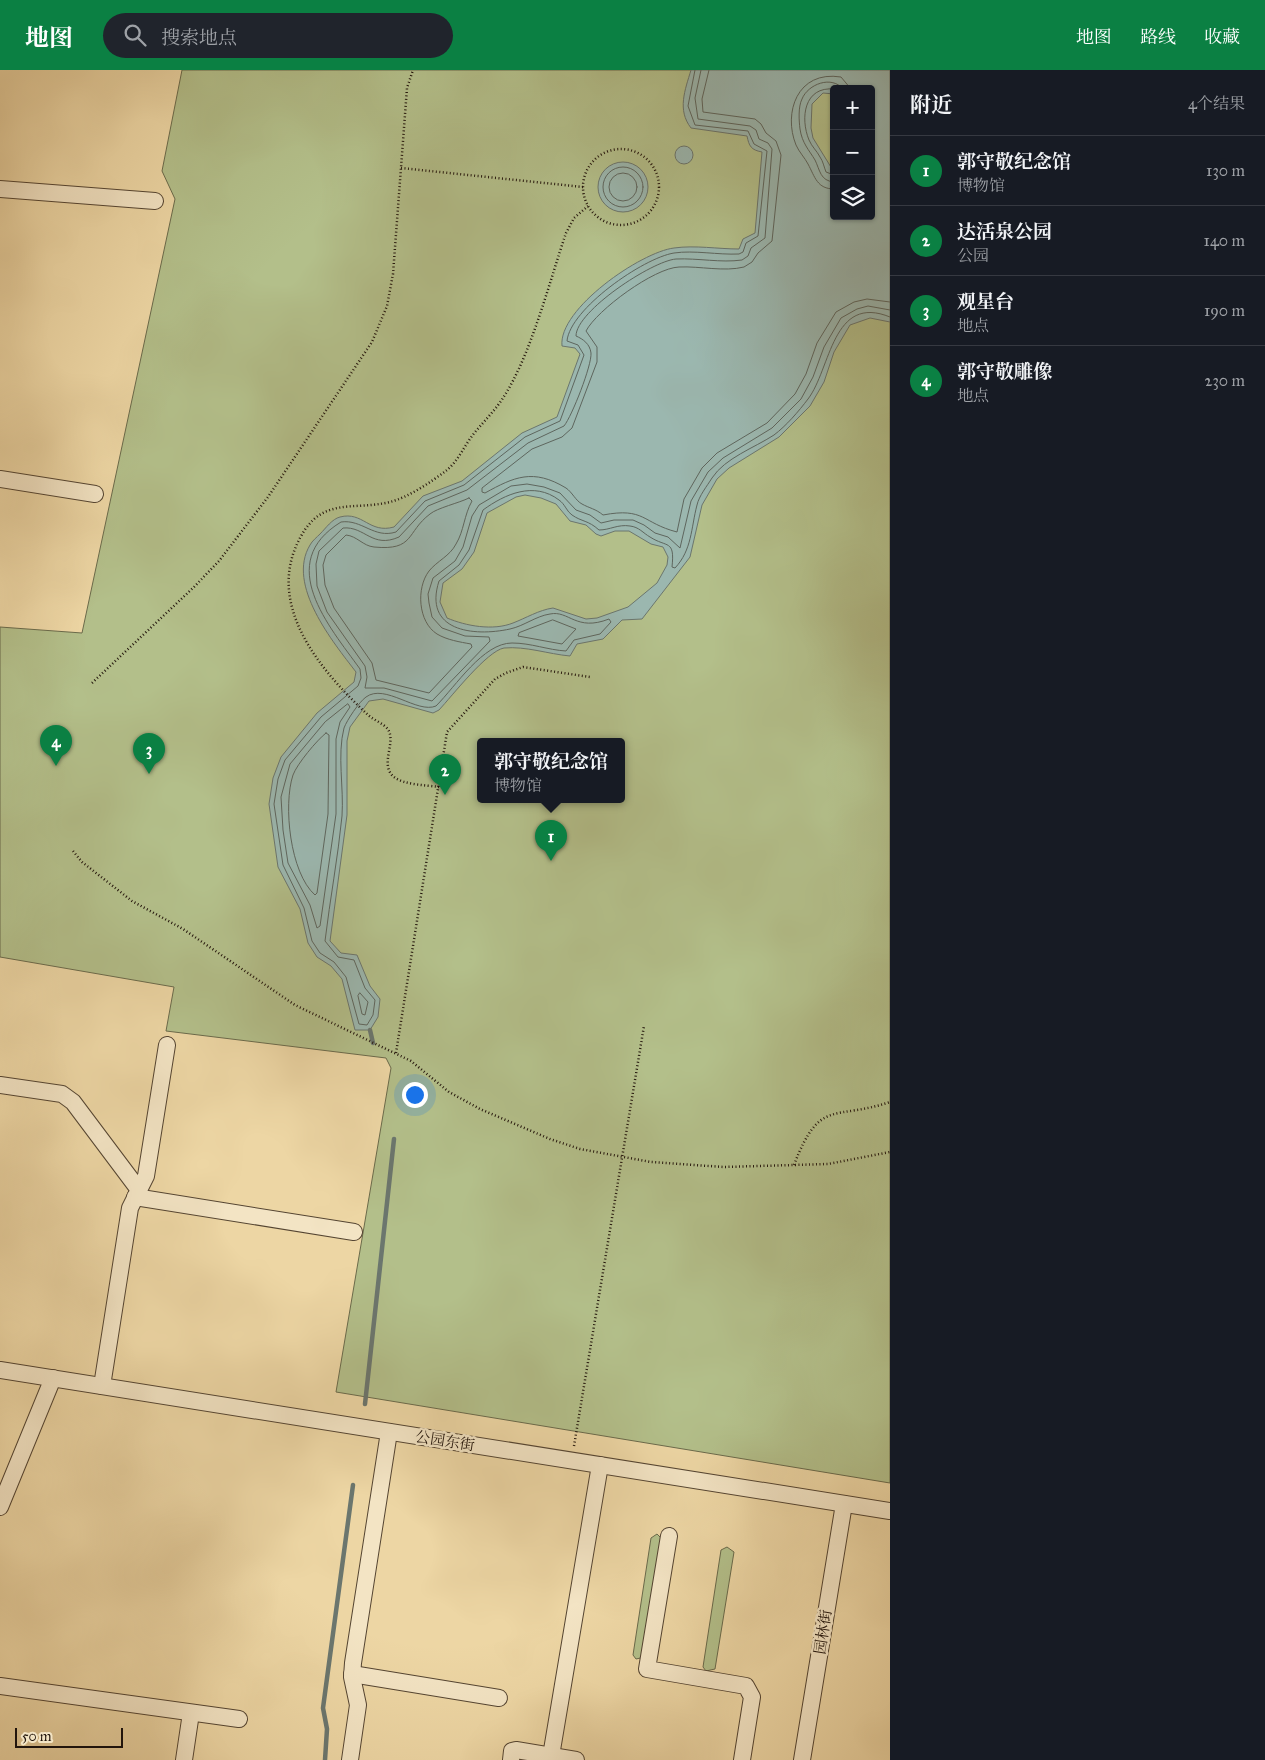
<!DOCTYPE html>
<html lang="zh">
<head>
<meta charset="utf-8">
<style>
	:root { --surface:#171b24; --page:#20242c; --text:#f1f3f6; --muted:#9ea1a6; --line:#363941; --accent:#0b8043 }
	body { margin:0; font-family:"IM FELL Great Primer","Noto Serif SC",serif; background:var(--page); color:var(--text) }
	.controls { position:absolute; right:15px; top:15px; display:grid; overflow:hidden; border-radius:5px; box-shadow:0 1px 4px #0004 }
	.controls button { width:45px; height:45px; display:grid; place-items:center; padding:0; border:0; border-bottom:1px solid var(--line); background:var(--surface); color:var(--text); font:25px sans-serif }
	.scale { position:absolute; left:15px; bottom:12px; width:108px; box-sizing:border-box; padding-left:5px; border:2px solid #22150c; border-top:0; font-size:14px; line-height:18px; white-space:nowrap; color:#22150c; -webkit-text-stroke:4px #f3e4c4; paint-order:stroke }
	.you { position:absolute; left:414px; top:1024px; width:18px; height:18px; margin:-12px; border:4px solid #fff; border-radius:50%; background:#1a73e8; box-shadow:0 0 0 8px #1a73e833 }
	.badge { display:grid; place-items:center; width:32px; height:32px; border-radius:50%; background:var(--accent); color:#fff; font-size:16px; font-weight:700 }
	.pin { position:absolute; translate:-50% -41px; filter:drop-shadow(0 1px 2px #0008) }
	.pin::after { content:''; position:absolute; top:26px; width:18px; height:15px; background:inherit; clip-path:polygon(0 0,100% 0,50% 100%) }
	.popup { position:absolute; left:477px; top:668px; width:148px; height:65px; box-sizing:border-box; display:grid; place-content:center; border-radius:5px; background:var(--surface); filter:drop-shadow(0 1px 4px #0005); font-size:16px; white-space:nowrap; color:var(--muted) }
	.popup b { font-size:19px; color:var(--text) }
	.popup::after { content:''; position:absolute; left:50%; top:100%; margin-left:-10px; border:10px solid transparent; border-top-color:var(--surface) }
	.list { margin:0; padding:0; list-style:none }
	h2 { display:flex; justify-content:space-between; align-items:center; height:65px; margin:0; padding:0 20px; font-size:21px }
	h2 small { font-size:16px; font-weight:400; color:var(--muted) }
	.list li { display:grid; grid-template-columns:32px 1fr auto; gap:15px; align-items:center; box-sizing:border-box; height:70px; padding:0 20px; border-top:1px solid var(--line) }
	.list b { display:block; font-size:19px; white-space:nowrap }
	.list p { margin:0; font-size:16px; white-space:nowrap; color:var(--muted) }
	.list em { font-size:16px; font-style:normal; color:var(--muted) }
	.icon { flex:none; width:28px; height:28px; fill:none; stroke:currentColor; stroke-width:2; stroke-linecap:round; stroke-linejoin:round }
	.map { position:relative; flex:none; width:890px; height:1690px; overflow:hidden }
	header { display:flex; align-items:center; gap:30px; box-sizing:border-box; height:70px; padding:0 25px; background:var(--accent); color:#fff }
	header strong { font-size:24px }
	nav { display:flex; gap:28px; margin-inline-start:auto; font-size:18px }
	.search { width:350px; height:45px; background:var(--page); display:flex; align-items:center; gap:12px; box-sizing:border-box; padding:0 18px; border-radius:28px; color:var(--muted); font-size:19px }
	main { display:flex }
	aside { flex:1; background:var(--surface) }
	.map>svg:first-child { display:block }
</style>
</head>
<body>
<header>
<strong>地图</strong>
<div class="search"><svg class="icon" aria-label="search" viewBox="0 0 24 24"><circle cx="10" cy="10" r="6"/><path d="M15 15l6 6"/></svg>搜索地点</div>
<nav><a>地图</a><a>路线</a><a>收藏</a></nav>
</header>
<main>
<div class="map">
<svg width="890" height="1690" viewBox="0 0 890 1690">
	<rect width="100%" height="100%" fill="#edd6a4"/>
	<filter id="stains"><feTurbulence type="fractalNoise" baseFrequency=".004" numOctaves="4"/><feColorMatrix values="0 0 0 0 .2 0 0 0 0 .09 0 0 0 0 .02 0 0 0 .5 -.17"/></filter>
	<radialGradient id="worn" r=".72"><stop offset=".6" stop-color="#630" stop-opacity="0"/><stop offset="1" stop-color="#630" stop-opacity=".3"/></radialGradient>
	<!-- green -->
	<g fill="#b3bf8a" stroke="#6a6a4b" fill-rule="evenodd">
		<path d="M182,0H890V1413L336,1322L391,998L386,988L166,961L174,917L0,887V557L82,563L175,129L162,101ZM834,19H871V146H834ZM481,672H621V730H481Z"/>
		<path d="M657,1464L663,1470L645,1587L636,1589L633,1585L651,1468Z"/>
		<path d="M727,1477L734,1482L715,1599L706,1601L703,1597L721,1480Z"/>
	</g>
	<!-- water -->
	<g fill="#9bb7af" stroke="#6b766e" fill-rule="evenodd">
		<path d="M691,0H890V252L870,248L850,255L834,282L824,312L810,336L779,367L729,398L717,409L702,435L690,487L642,549L622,550L603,569L577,574L570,586C548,584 526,576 504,578C487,581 452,626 439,640L433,643L383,629L369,631L350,657L347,671V745L330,871L341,883L357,885L370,916L380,929L378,947L370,960H355L342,909L331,896L317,887L308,873L300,839L278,797L269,734L273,708L281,687L317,643L354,612L356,602C333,572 286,515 310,475C312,471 317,467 320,464C326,458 332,449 340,447C363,441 369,464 394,457L423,426L462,411L522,363L557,347L580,284L575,278L562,276C558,239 641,182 674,178C695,175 718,179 739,179L743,169L755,163L762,82C751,80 749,76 747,66L691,58C677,40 685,20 691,0ZM834,19H871V146H834V102L813,68L811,58L812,34L823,23L834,24ZM525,425L541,428L556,434L570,451L586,455L596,464L601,466L615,461H629L651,474L663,477L668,487L667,495L657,513L628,537L597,548L586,549L553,538C539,540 526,548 513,553C493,561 466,556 447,548L440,532L443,513L462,499L474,482L487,443L516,427Z"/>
		<circle cx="684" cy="85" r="9"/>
		<circle cx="623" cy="117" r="25"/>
	</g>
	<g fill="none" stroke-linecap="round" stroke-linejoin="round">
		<!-- shore -->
		<g stroke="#5e665e" stroke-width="1">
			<path d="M695,0L688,36L695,55L748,61L754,74L767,81L758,166L746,173L743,182L739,184C718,185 694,180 674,183C643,188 570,239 567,271L578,275L584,285L560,351L525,367L464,415L425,431L396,462C374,469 362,449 341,452C274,493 329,556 360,599L361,608L358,616L321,647L285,690L278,709L274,734L283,795L304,838L312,871L320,883L334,892L346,907L359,954L367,955L373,945L375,930L365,918L354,890L338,887L325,871C330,829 338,787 342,746C344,718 337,685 344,658C347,650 359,632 366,627C385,613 417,644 436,636C456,616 483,573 512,573C531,573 548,580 566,581L574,570L600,564L611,552L609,549C576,562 569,540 550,544C536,546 524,556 510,559C473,567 423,561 439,511L459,495L469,480L483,440C505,424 534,411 559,430C565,434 567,442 572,445C582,452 588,450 599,460C610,460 618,454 630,456C639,457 643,463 650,467C667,478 675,469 672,497L675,498C692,480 691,458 697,435C699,426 707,416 712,408C725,388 754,378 774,365C786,356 799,341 808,329C831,299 832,223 890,247"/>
			<path d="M701,0L695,28L698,49L750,56L756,60L759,69L768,73L772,79L765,168L751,178L748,186L742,190C721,193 698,188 676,189C652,191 576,241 576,266C583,269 590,274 591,283C592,295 572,346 564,356L528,373L467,420L428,436L399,467C372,479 365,456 343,458L319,481L316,494L317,516L327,542L365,596L367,607L365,618H384L432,631L490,571L489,567L465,566L442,558L432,547L429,533L428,524L433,508L455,491L463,477L472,446L479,435L511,416L527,414L544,417L560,423L576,440L590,445L601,453L614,450H633L644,455L655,463L668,467L680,478L691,431L708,402L723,388L772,358L801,329L813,307L824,277L841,248L857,239L868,236L890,240"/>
			<path d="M709,0L702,29L703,42L755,49L761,54L766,63L776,71L781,85L772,171L758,183L752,192L744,197C724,202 700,196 679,197C654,198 597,240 586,261L597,277V292L572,358L562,367L532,379L482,418V422L485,423C514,407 533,398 566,418C572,422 576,431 582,434C589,438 596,439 603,445C645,437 642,453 677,462L684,429L702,398L717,383L767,353L795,324L806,304L817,273L836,242L854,232L867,229L890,232"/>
			<path d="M834,19C804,16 800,48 809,70C812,77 817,81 820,87C823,91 824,97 826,102L834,105"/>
			<circle cx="623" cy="117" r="20"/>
			<circle cx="623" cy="117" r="14"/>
			<path d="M834,112C820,111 820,100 815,90C809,80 802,73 800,59C799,51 798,37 802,29C808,14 832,5 843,19"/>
			<path d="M834,119C817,119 815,107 808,94C805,88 799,82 796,75C783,43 797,0 841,7L851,19"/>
			<path d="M469,428L472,431C464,445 464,461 456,474C450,486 437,491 429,501C416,518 418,552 437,564C447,570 460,572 471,574L472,577L429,623L376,610L372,593L334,538L325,515L323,495L326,485L346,465C357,466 363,476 374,477C415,481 406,462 430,444C437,438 459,433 469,428Z"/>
			<path d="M553,550L576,559L562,574L518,566L519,563Z"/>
			<path d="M348,634L350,637L340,652L336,669V744L320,856L317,858L310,835L288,793L283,760L281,727L290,694L325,652Z"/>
			<path d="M326,663L329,665L328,744L317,823L315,825C290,803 283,735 293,705C297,694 317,670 326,663Z"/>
			<path d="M360,923L368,932L365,945L362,944L358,926Z"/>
		</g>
		<!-- stream -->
		<g stroke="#6b766e" stroke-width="4.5">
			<path d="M370,960L373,973"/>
			<path d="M365,1334L394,1069"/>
			<path d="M325,1690L327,1659L323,1638L353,1415"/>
		</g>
		<defs>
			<g id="minor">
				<path d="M0,119L155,131"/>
				<path d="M0,409L95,424"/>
				<path d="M0,1015L62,1024L73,1032L139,1120"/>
				<path d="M135,1127L354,1162"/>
				<path d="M0,1300L890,1441"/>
				<path d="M102,1316L130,1138L146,1106L167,975"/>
				<path d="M0,1437L53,1308"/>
				<path d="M669,1466L647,1599L746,1616L752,1627L742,1690"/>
				<path d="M352,1604L499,1628"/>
				<path d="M0,1616L239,1649"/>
				<path d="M551,1686L600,1395"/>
				<path d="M184,1690L191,1643"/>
				<path d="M350,1690L358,1635L352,1607L353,1593L389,1362"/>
				<path d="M511,1690L512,1681L516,1680L576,1690"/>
				<path d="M802,1690L844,1434"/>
			</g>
		</defs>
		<!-- minor casing -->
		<use href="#minor" stroke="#554532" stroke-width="18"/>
		<!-- path -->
		<g stroke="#22150c" stroke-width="2.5" stroke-dasharray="1 2.5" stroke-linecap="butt">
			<circle cx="621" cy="117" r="38"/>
			<path d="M401,98L583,117"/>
			<path d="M92,613L194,517L219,491L268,427L372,272L387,236L393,204L407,18L413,0"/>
			<path d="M439,717C426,715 404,715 394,707C378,694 399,670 386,657C380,652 372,649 367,644C321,601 264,535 300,468C322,426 353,441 390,432C409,427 431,412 447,400C457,392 464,377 472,366C482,353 494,342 503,328C531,285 549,213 566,163L574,148L588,136"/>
			<path d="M73,781L82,792L132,831L183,859L295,935L411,991L449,1022L480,1039L550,1069L580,1079L651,1092L724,1097L828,1094L890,1082"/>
			<path d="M396,983L447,662L495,609L506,603L523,597L590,607"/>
			<path d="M794,1095C820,1027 834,1051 890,1032"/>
			<path d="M574,1376L644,956"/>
		</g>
		<!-- minor -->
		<use href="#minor" stroke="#f3e4c4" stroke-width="16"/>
	</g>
	<g text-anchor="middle" stroke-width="5" stroke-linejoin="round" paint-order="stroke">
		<!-- street labels -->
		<g font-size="15" fill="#22150c" stroke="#f3e4c4">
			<text transform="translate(445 1371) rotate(9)" y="5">公园东街</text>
			<text transform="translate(823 1562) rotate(-81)" y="5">园林街</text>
		</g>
	</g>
	<rect width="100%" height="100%" filter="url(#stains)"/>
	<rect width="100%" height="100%" fill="url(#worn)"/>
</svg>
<div class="controls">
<button>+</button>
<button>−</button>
<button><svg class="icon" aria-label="layers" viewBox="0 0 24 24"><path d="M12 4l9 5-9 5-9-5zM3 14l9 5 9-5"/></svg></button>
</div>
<div class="scale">50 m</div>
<div class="you"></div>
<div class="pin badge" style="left:551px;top:791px">1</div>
<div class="popup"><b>郭守敬纪念馆</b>博物馆</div>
<div class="pin badge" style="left:445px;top:725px">2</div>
<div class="pin badge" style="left:149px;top:704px">3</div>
<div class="pin badge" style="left:56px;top:696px">4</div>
</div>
<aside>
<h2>附近<small>4个结果</small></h2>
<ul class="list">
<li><span class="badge">1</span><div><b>郭守敬纪念馆</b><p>博物馆</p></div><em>130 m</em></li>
<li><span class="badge">2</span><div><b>达活泉公园</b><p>公园</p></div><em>140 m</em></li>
<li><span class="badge">3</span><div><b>观星台</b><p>地点</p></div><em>190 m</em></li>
<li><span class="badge">4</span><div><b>郭守敬雕像</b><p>地点</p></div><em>230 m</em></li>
</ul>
</aside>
</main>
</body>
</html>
